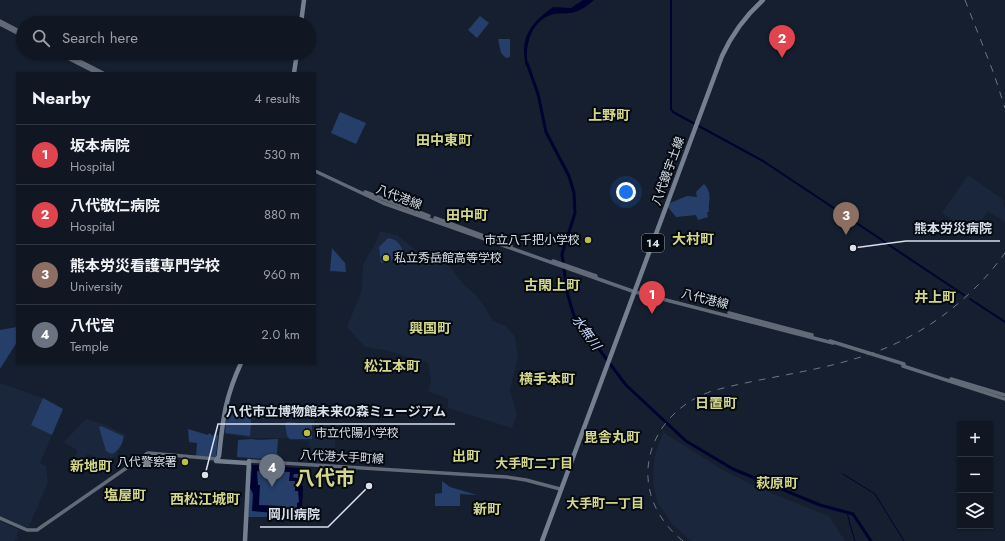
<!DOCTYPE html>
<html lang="en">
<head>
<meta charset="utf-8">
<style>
	:root { --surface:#101723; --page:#19202b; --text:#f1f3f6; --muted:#9c9fa6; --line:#303641; --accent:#bdbf43 }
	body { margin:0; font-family:Jost,"Noto Sans JP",sans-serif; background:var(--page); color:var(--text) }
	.controls { position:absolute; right:12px; bottom:12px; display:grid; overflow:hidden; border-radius:0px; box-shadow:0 1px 3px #0004 }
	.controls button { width:36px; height:36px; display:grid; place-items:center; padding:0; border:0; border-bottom:1px solid var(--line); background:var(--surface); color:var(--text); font:20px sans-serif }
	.you { position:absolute; left:626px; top:192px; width:14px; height:14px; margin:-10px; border:3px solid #fff; border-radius:50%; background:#1a73e8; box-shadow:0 0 0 6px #1a73e833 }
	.badge { display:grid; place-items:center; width:26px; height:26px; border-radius:50%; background:var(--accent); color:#fff; font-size:13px; font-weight:700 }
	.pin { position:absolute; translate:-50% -33px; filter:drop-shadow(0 1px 2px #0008) }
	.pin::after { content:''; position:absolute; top:21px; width:14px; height:12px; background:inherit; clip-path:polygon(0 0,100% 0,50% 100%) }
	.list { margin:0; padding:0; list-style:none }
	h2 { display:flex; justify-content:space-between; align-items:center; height:52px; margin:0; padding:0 16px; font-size:17px }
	h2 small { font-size:13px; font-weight:400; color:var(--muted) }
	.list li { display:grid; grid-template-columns:26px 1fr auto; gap:12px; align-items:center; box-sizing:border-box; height:60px; padding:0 16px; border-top:1px solid var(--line) }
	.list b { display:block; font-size:15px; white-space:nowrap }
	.list p { margin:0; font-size:13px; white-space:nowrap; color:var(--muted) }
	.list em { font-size:13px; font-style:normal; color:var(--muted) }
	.icon { flex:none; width:22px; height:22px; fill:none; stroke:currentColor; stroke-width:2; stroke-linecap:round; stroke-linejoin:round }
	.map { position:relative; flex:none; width:1005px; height:541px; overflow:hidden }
	.search { position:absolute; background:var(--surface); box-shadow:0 1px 3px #0004; left:16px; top:16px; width:300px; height:44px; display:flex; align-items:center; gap:10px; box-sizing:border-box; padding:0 14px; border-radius:22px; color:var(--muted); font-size:15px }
	.panel { position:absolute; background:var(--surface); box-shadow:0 1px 3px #0004; left:16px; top:72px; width:300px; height:292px; border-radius:0px }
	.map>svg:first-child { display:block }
</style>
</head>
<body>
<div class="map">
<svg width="1005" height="541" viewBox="0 0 1005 541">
	<rect width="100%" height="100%" fill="#151f2f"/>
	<!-- built -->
	<g fill="#19263c">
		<path d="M968,175L1005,201L1003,206L1005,207V222L988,211L972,234L942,213Z"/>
		<path d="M380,231L397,235L422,255L433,260L444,262L453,270L463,284L475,294L485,307L492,320L506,326L515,337L518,357L510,390L517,414L512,428L448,408V399L428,391L431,381L428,363L389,351L365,347L347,327L362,290L363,264L375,244Z"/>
		<path d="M0,383L43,398L31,425L52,435L40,463L46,466L48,482L28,529L0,516Z"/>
		<path d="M244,408L314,410V423L336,428L334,464L311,463V447L309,446V441L290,440L287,438H250L224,434L226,413Z"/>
		<path d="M86,419L103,424L126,435L116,457L103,460L88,454L81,461L75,458L77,450L64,442Z"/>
		<path d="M663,432L721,469L757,487L829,516L845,541H691L672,524L657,502L653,483L654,458Z"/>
		<path d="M0,521L19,530L16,536L18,537L14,541H0Z"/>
	</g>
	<!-- green -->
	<g fill="#263f6a">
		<path d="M480,16L489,23L477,38L468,30Z"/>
		<path d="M498,39H510V57L506,58L501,53Z"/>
		<path d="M340,112L366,123L356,144L331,133Z"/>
		<path d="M704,184C713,193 708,201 709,212H707L708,217L698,220L696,215L676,217L668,207L670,203L687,196L697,197L696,192Z"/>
		<path d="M388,238C400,240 401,247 406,257L381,263L379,247Z"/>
		<path d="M332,248L345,263L346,272L330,271Z"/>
		<path d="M17,327V342L0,369V330Z"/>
		<path d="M43,398L63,409L52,435L31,425Z"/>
		<path d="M244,410L252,411L250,436L225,433L227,415Z"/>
		<path d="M287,422L312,424V439H290L287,436L285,424Z"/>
		<path d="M101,426L123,436C124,443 118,451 112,454L106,451L99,427Z"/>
		<path d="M188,429L208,435L209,433L213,436L215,432L218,436L216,457L196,456L197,443L189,442Z"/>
		<path d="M252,439L258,440L278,439L277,454L279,455V460L237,457L238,440Z"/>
		<path d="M251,466L303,468L301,514C295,517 257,517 248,517Z"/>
		<path d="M442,481L450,487L477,495L460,494V506H435V494L442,493Z"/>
	</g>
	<!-- water -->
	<g fill="#000330" fill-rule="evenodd">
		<path d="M583,0H594C587,6 578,13 569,13C564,14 559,13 554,14C532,19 524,45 528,65L526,66C519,37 531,23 553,7L571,8Z"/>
		<path d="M252,465L303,468V474H294L293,477L300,479L303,487L302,511L300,514L280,515L279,510H275L274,513L252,511L253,494L250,488ZM267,468H272V471L290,472L289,481H295V491H298L299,502L297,503V512H283V506L259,505L260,485H258L257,471L264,472L265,475H266Z"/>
	</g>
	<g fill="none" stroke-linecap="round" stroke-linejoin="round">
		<!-- stream -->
		<g stroke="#000330" stroke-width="1">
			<path d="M843,474L875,494L904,541"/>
			<path d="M847,512L849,520"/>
			<path d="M849,521L855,541"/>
		</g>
		<!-- canal -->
		<g stroke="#000330" stroke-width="2">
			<path d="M671,0V109L673,112L763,161L882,240"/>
			<path d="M883,241L964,295"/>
			<path d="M970,299L1005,322"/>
		</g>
		<!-- river -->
		<path stroke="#000330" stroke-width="3" d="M527,63L538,94L546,132L569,176L574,193L575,213L562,254L567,292L574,316L626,385L686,441L733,469L820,505L853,514L871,541"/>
		<!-- secondary -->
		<g stroke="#626a77" stroke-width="3.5">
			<path d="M0,21L23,33"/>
			<path d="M0,24L23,36"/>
			<path d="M58,53L97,73"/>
			<path d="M64,53L103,73"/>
			<path d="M315,171L383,203L635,292L833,343"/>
			<path d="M365,192L429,216"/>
			<path d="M435,218L511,246"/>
			<path d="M553,261L596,276"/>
			<path d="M729,313L812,335"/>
			<path d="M903,366L1005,399"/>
			<path d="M951,379L1005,395"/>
			<path d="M250,461L507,477L526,480L560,489"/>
			<path d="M0,518L27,530H37L148,453L217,459"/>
		</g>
		<!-- primary -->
		<g stroke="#747f90" stroke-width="4.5">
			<path d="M301,23L304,0"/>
			<path d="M294,73L297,53"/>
			<path d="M241,363C225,398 223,418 219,456L216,461L247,463"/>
			<path d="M245,541L249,461"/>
			<path d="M542,541L722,56C732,34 744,17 763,0"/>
		</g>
		<!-- rail -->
		<g stroke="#6d7684" stroke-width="1" stroke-dasharray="7 7" stroke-linecap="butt">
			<path d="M965,0L994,74L1005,108"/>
			<path d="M683,541C624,494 643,415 712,391C759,378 808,373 854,359C915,342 968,304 1005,253"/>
		</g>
		<!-- secondary-bridge -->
		<path stroke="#626a77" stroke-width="3.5" d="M830,341L904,364"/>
	</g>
	<!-- markers -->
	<g fill="#bdbf43" stroke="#050910" stroke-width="1.5">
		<circle cx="588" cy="240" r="4"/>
		<circle cx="386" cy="258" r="4"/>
		<circle cx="307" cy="433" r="4"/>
		<circle cx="185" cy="462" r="4"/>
	</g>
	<g text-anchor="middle" stroke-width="4" stroke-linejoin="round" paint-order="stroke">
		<!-- shield labels -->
		<rect fill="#050910" stroke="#99a0a9" stroke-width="1" x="642" y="234" width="22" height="18" rx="3"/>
		<g font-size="11" font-weight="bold" fill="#d9e0eb">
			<text x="653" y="247">14</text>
		</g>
		<!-- street labels -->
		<g font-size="12" fill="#d9e0eb" stroke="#050910">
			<text transform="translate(668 171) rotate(-70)" y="4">八代鏡宇土線</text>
			<text transform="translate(399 197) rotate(21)" y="4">八代港線</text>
			<text transform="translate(705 299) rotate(14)" y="4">八代港線</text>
			<text transform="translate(342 457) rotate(3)" y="4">八代港大手町線</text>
		</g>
		<!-- poi labels -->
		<g font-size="12" fill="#d9e0eb" stroke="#050910" text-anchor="end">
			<text x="580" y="244">市立八千把小学校</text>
			<text x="394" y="262" text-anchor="start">私立秀岳館高等学校</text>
			<text x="315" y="437" text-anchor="start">市立代陽小学校</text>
			<text x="177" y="466">八代警察署</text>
		</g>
		<!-- water labels -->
		<g font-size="13" font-style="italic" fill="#caddfd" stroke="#050910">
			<text transform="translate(587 332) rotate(54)" y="5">水無川</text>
		</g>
		<!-- neighbourhood labels -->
		<g font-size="13" font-weight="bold" fill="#d4d789" stroke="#050910">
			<text x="534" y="468">大手町二丁目</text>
			<text x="605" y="508">大手町一丁目</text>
		</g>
		<!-- quarter labels -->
		<g font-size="14" font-weight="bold" fill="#d4d789" stroke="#050910">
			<text x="609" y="120">上野町</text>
			<text x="444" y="145">田中東町</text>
			<text x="467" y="220">田中町</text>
			<text x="693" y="244">大村町</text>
			<text x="552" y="290">古閑上町</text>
			<text x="935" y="302">井上町</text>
			<text x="430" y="333">興国町</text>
			<text x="392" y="371">松江本町</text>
			<text x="547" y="384">横手本町</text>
			<text x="716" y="408">日置町</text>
			<text x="612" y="442">毘舎丸町</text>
			<text x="466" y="461">出町</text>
			<text x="91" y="471">新地町</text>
			<text x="777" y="488">萩原町</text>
			<text x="125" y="500">塩屋町</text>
			<text x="205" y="504">西松江城町</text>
			<text x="487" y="514">新町</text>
		</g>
		<!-- town labels -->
		<g font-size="20" font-weight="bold" fill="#d4d789" stroke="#050910">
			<text x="325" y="485">八代市</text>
		</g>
	</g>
	<!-- callouts -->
	<path fill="none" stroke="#d9e0eb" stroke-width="1.5" d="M853 248L906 241H1000M205 475L218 424H455M369 486L328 527H260"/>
	<g fill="#d9e0eb" stroke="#050910" stroke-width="1.5">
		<circle cx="853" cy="248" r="4"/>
		<circle cx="205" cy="475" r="4"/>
		<circle cx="369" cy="486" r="4"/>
	</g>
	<g font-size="13" text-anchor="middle" font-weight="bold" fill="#d9e0eb" stroke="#050910" stroke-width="4" stroke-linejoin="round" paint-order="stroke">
		<text x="953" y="233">熊本労災病院</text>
		<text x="336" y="416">八代市立博物館未来の森ミュージアム</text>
		<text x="294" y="519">岡川病院</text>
	</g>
</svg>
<div class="controls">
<button>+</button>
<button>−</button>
<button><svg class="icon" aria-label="layers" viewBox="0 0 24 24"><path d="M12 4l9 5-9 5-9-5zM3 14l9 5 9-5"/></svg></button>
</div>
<div class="you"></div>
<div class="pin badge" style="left:652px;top:314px;background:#e0444e">1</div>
<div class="pin badge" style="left:782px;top:58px;background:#e0444e">2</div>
<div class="pin badge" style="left:846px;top:235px;background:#8d6e63">3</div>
<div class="pin badge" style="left:272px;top:487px;background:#6b7280">4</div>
<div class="search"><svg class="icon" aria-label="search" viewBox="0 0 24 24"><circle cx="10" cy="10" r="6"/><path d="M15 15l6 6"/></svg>Search here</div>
<section class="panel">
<h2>Nearby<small>4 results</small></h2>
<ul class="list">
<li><span class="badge" style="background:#e0444e">1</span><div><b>坂本病院</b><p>Hospital</p></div><em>530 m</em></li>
<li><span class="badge" style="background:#e0444e">2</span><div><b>八代敬仁病院</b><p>Hospital</p></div><em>880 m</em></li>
<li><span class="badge" style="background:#8d6e63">3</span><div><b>熊本労災看護専門学校</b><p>University</p></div><em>960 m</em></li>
<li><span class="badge" style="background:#6b7280">4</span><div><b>八代宮</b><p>Temple</p></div><em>2.0 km</em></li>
</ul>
</section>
</div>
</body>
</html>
